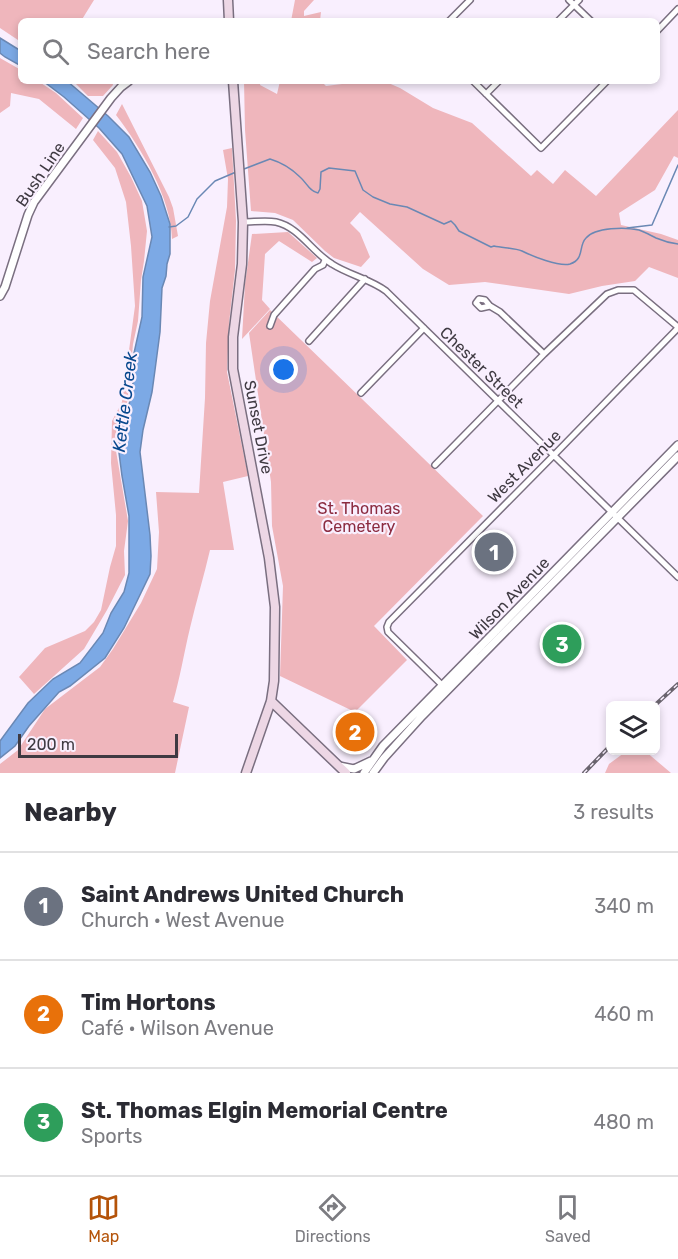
<!DOCTYPE html>
<meta charset="utf-8">
<style>
body{margin:0;font-family:Rubik,sans-serif;background:#f2f2f3;color:#2b2b33}
.controls{position:absolute;right:18px;bottom:18px;display:grid;overflow:hidden;border-radius:9px;box-shadow:0 3px 9px #0003}
.controls button{width:54px;height:54px;display:grid;place-items:center;padding:0;border:0;border-bottom:2px solid #e1e1e2;background:#fff;color:#2b2b33;font:30px sans-serif}
.scale{position:absolute;left:18px;bottom:15px;width:160px;box-sizing:border-box;padding-left:6px;border:3px solid #3f3a42;border-top:0;font-size:16px;line-height:21px;white-space:nowrap;color:#3f3a42;-webkit-text-stroke:4px #f9effe;paint-order:stroke}
.you{position:absolute;left:284px;top:370px;width:21px;height:21px;margin:-15px;border:4px solid #fff;border-radius:50%;background:#1a73e8;box-shadow:0 0 0 9px #1a73e833}
.badge{display:grid;place-items:center;width:39px;height:39px;border-radius:50%;background:#b45309;color:#fff;font-size:20px;font-weight:700}
.pin{position:absolute;translate:-50% -50%;border:3px solid #fff;box-shadow:0 2px 6px #0006}
.list{margin:0;padding:0;list-style:none}
h2{display:flex;justify-content:space-between;align-items:center;height:78px;margin:0;padding:0 24px;font-size:26px}
h2 small{font-size:20px;font-weight:400;color:#7c7c81}
.list li{display:grid;grid-template-columns:39px 1fr auto;gap:18px;align-items:center;box-sizing:border-box;height:108px;padding:0 24px;border-top:2px solid #e1e1e2}
.list b{display:block;font-size:22px;white-space:nowrap}
.list p{margin:0;font-size:20px;white-space:nowrap;color:#7c7c81}
.list em{font-size:20px;font-style:normal;color:#7c7c81}
.icon{flex:none;width:33px;height:33px;fill:none;stroke:currentColor;stroke-width:2;stroke-linecap:round;stroke-linejoin:round}
.map{position:relative;flex:none;width:678px;height:773px;overflow:hidden}
.search{position:absolute;background:#fff;box-shadow:0 3px 9px #0003;left:18px;right:18px;top:18px;height:66px;display:flex;align-items:center;gap:15px;box-sizing:border-box;padding:0 21px;border-radius:9px;color:#7c7c81;font-size:22px}
.sheet{height:402px;background:#fff}
nav{display:flex;justify-content:space-around;align-items:center;box-sizing:border-box;height:84px;border-top:2px solid #e1e1e2;background:#fff;font-size:16px;color:#7c7c81}
nav a{display:grid;justify-items:center;gap:3px}
nav .on{color:#b45309}
.map>svg:first-child{display:block}
.green{fill:#efb6bc}
.water{fill:#7ca9e5;stroke:#6a88b4;stroke-width:1.5}
.lines{fill:none;stroke-linecap:round;stroke-linejoin:round}
.stream{stroke:#6a88b4;stroke-width:1.5}
.minor-casing{stroke:#7a6f80;stroke-width:8}
.tertiary-casing{stroke:#7a6f80;stroke-width:10}
.secondary-casing{stroke:#7a6f80;stroke-width:11}
.minor{stroke:#fff;stroke-width:5}
.tertiary{stroke:#fff;stroke-width:7}
.secondary{stroke:#edd7e5;stroke-width:8}
.rail-casing{stroke:#6a646e;stroke-width:4}
.rail{stroke:#f9effe;stroke-width:1.5;stroke-dasharray:4.5;stroke-linecap:butt}
.labels{text-anchor:middle;stroke-width:4.5;stroke-linejoin:round;paint-order:stroke}
.street-label{font-size:16px;fill:#3f3a42;stroke:#f9effe}
.park-label{font-size:16px;fill:#8b2b40;stroke:#f9effe}
.water-label{font-size:18px;font-style:italic;fill:#08488e;stroke:#f9effe}
</style>
<div class="map">
<svg width="678" height="773" viewBox="0 0 678 773">
<rect width="100%" height="100%" fill="#f9effe"/>
<!-- green -->
<path class="green" d="M0 0H94L81 21H21V42L0 28Z
M295 0H314L304 11V16L321 12 320 21H291Z
M0 58 21 70V81H38L56 93 83 118 76 129 39 99 11 93 10 106 0 113Z
M73 81H112L113 85 103 96H88Z
M244 81H261L260 85 277 94 280 81H321L326 86 366 81 386 82 400 88 433 108 472 123 531 176 537 170 553 184 565 170 596 196 678 110V158L674 156 655 190 619 213 621 225 661 234 678 240V278L649 267 635 281 602 286 569 294 485 282 449 285 423 269 360 212 350 223 360 233 370 257 361 267 334 258 325 251 293 220 275 213 251 211 245 130Z
M122 104 169 197 173 208 178 236 172 239C171 197 141 148 116 115Z
M98 131 117 152 131 177 142 201 147 231 144 261 141 280 138 321 133 344 128 399 115 445 128 521 124 551 125 575 107 610 84 649 34 694 19 677 45 648 85 631 94 622 101 610 110 567 116 546V515L111 463 112 421 122 402 135 306 131 246 126 202 115 168 93 140Z
M232 148 236 221 235 270 229 323 227 372 248 476 223 482 234 550H210C204 576 196 602 190 628 184 653 180 678 173 702L189 707 175 773H0V764L18 750 45 709 100 667 113 649 141 603 157 569 159 532 156 492 199 493 205 398 206 343 210 301 227 207 228 179 223 150Z
M288 232 317 258 312 262 279 241 265 254 262 300 270 309 242 339 245 284 252 234Z
M270 310 483 516 374 626 407 660 355 712 280 676 283 586 272 526 271 482 249 333Z
M628 750 645 751 671 773H605L609 764Z"/>
<!-- water -->
<path class="water" d="M0 38 21 51V66L5 57 0 53Z
M43 81H67L108 116 129 137 150 172 161 196 170 224V254L167 264 166 276 162 288 160 332 155 370 152 392 143 430 140 452 150 535 151 556 150 574 124 628 105 658 70 686 59 692 29 726 15 746 0 758V741L28 703 53 679 80 663 103 633 111 613 124 592 129 573V516L122 476 118 445 120 433 128 411 133 383 134 353 142 317 143 277 152 237 147 206 122 154 99 128 64 97Z"/>
<g class="lines">
<!-- stream -->
<path class="stream" d="M244 169 270 159C280 162 292 169 300 177 307 183 309 191 318 193L320 189 321 172 329 168 355 171 363 190 373 197 390 204 407 207 444 224 451 221 455 225 459 231 491 247 494 246C503 248 514 248 522 251 532 256 559 267 570 264 585 259 578 246 586 238 595 227 626 227 639 230 645 232 650 235 656 238 663 241 670 243 678 244
M169 227 176 226 188 217 197 199 215 181 236 172
M627 228 652 225 678 165"/>
<defs>
<path id="minor" d="M569 0 591 21
M449 21 470 0
M558 21 579 0
M657 31 678 9
M473 81 541 148 607 81
M486 94 499 81
M243 222C254 222 266 220 276 222 299 227 312 252 332 264 349 275 370 279 386 291L678 577
M490 306 481 308 476 303 479 299 485 300 490 306 500 312 544 354
M270 326 274 315 315 269 323 265 325 260
M309 341 365 279
M361 393 424 328
M435 465 544 354 607 294 618 290H634L678 327
M444 687 388 632 387 627 389 622 557 452 678 328"/>
<path id="tertiary" d="M0 296 5 287 28 215 34 202 111 98 121 87 129 81
M339 766 354 769 371 761
M364 773 383 746 678 445
M373 773 384 758 422 716 678 456"/>
<path id="secondary" d="M228 0 229 21
M233 81 243 222 242 264 233 337V369L269 558 275 607 274 681 271 701 246 773
M271 701 346 773"/>
</defs>
<!-- minor casing -->
<use href="#minor" class="minor-casing"/>
<!-- tertiary casing -->
<use href="#tertiary" class="tertiary-casing"/>
<!-- secondary casing -->
<use href="#secondary" class="secondary-casing"/>
<!-- minor -->
<use href="#minor" class="minor"/>
<!-- tertiary -->
<use href="#tertiary" class="tertiary"/>
<!-- secondary -->
<use href="#secondary" class="secondary"/>
<defs>
<path id="rail" d="M654 706 678 684
M584 773 610 746"/>
</defs>
<!-- rail casing -->
<use href="#rail" class="rail-casing"/>
<!-- rail -->
<use href="#rail" class="rail"/>
</g>
<g class="labels">
<!-- street labels -->
<g class="street-label">
<text transform="translate(40 174) rotate(-56)" y="6">Bush Line</text>
<text transform="translate(482 367) rotate(44)" y="6">Chester Street</text>
<text transform="translate(259 427) rotate(79)" y="6">Sunset Drive</text>
<text transform="translate(524 466) rotate(-45)" y="6">West Avenue</text>
<text transform="translate(509 598) rotate(-46)" y="6">Wilson Avenue</text>
</g>
<!-- park labels -->
<g class="park-label">
<text x="359" y="514">St. Thomas<tspan x="359" dy="18">Cemetery</tspan></text>
</g>
<!-- water labels -->
<g class="water-label">
<text transform="translate(125 402) rotate(-83)" y="6">Kettle Creek</text>
</g>
</g>
</svg>
<div class="controls">
<button><svg class="icon" aria-label="layers" viewBox="0 0 24 24"><path d="M12 4l9 5-9 5-9-5zM3 14l9 5 9-5"/></svg></button>
</div>
<div class="scale">200 m</div>
<div class="you"></div>
<div class="pin badge" style="left:494px;top:552px;background:#6b7280">1</div>
<div class="pin badge" style="left:355px;top:732px;background:#e8710a">2</div>
<div class="pin badge" style="left:562px;top:644px;background:#2e9e5b">3</div>
<div class="search"><svg class="icon" aria-label="search" viewBox="0 0 24 24"><circle cx="10" cy="10" r="6"/><path d="M15 15l6 6"/></svg>Search here</div>
</div>
<section class="sheet">
<h2>Nearby<small>3 results</small></h2>
<ul class="list">
<li><span class="badge" style="background:#6b7280">1</span><div><b>Saint Andrews United Church</b><p>Church · West Avenue</p></div><em>340 m</em></li>
<li><span class="badge" style="background:#e8710a">2</span><div><b>Tim Hortons</b><p>Café · Wilson Avenue</p></div><em>460 m</em></li>
<li><span class="badge" style="background:#2e9e5b">3</span><div><b>St. Thomas Elgin Memorial Centre</b><p>Sports</p></div><em>480 m</em></li>
</ul>
</section>
<nav>
<a class="on"><svg class="icon" aria-label="map" viewBox="0 0 24 24"><path d="M3 6l6-2 6 2 6-2v14l-6 2-6-2-6 2zM9 4v14M15 6v14"/></svg>Map</a>
<a><svg class="icon" aria-label="directions" viewBox="0 0 24 24"><path d="M12 3l9 9-9 9-9-9zM9 14v-3h6M13 9l2 2-2 2"/></svg>Directions</a>
<a><svg class="icon" aria-label="saved" viewBox="0 0 24 24"><path d="M7 4h10v16l-5-4-5 4z"/></svg>Saved</a>
</nav>
